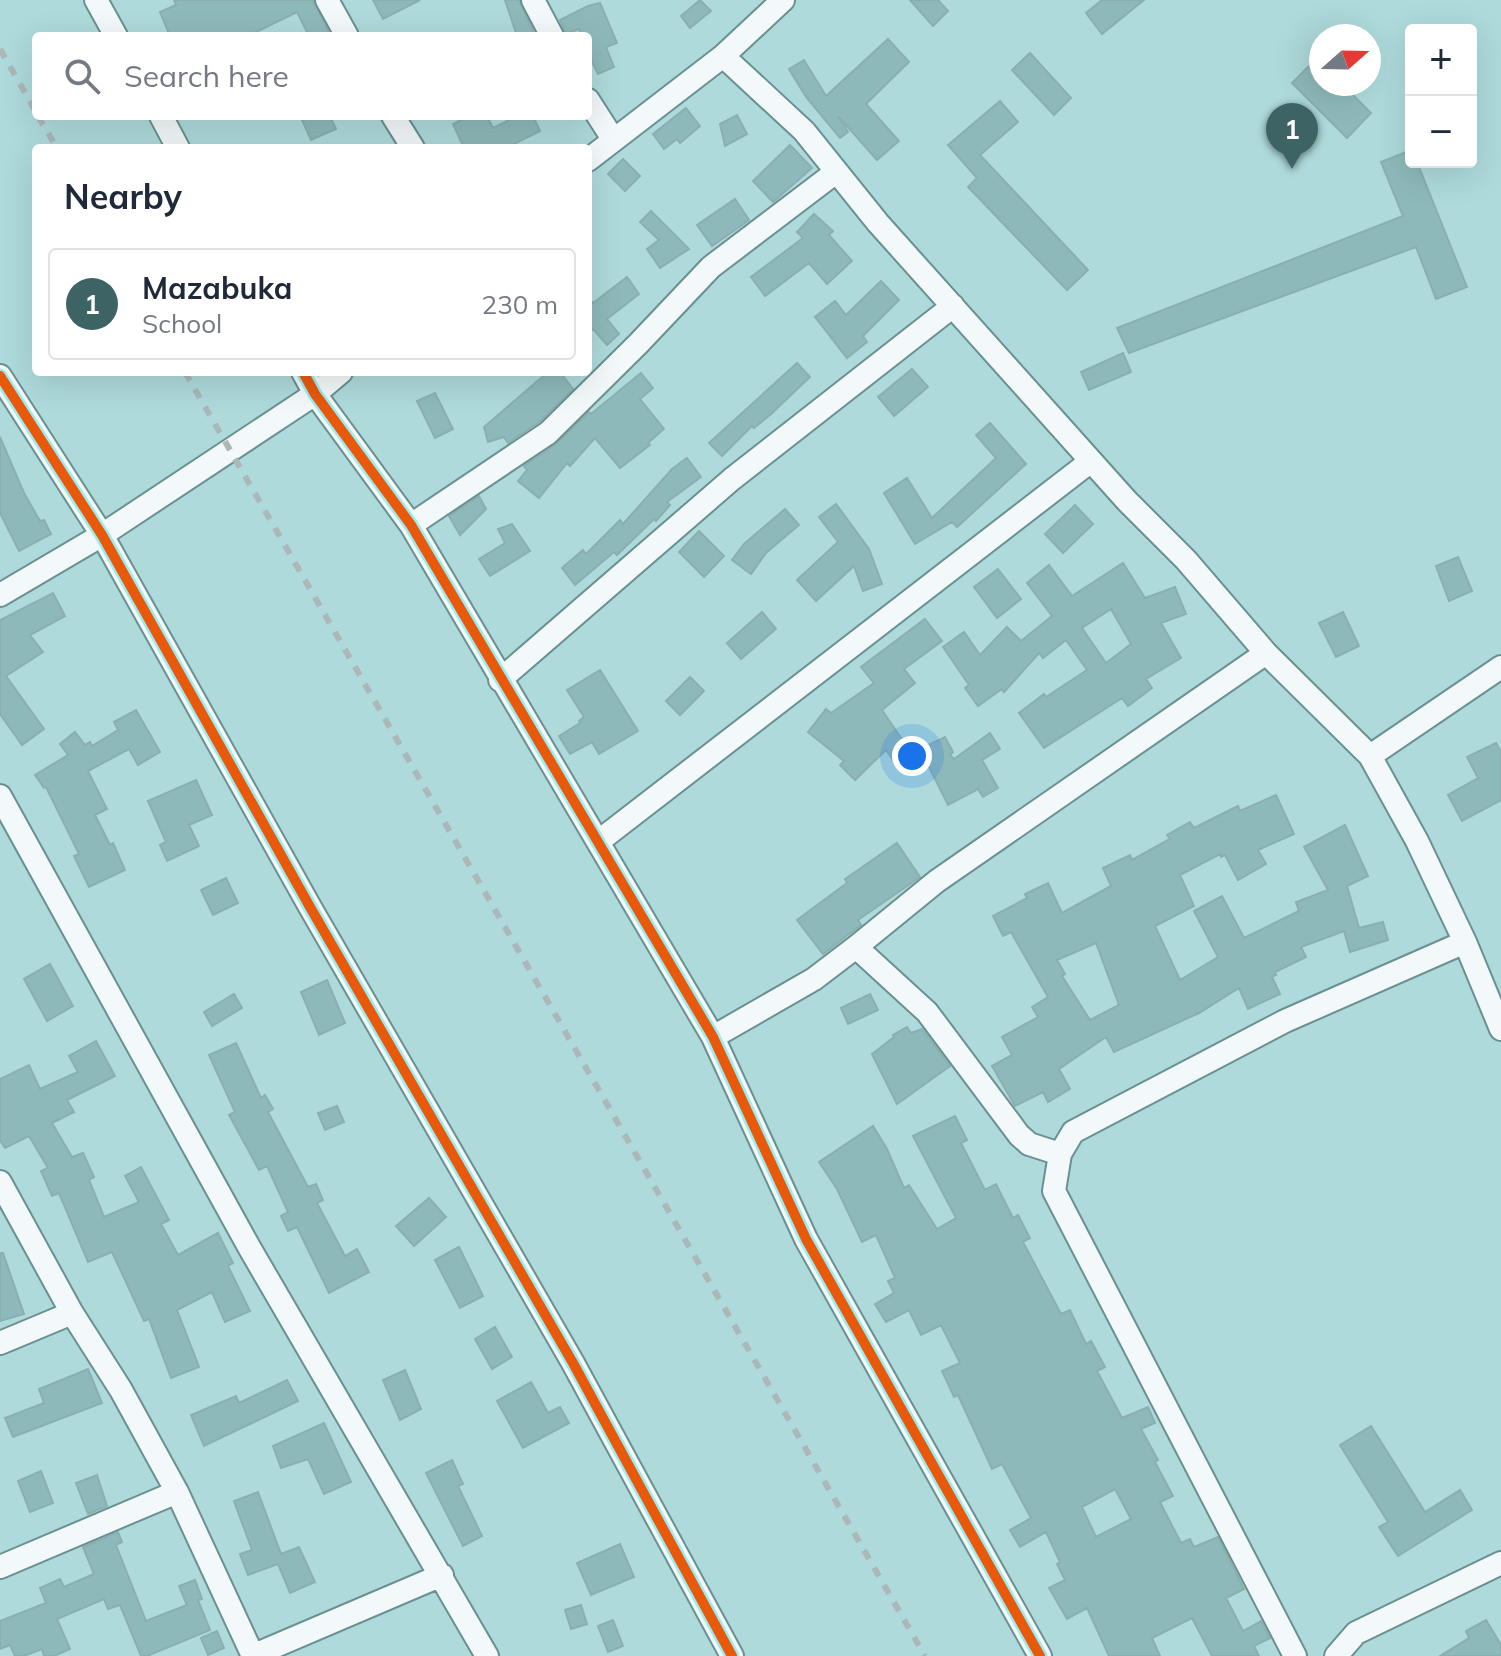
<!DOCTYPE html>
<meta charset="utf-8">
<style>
body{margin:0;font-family:Mulish,sans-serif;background:#f2f2f3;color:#1f2937}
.controls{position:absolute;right:24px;top:24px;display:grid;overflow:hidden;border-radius:8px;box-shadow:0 8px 32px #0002}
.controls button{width:72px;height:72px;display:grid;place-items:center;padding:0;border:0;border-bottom:2px solid #e0e1e3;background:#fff;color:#1f2937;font:40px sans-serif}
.compass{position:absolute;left:1309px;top:24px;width:72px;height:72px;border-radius:50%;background:#fff;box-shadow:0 8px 32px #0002;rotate:70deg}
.you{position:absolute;left:912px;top:756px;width:28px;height:28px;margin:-20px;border:6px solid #fff;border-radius:50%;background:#1a73e8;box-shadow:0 0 0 12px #1a73e833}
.badge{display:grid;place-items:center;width:52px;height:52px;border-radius:50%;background:#3d6364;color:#fff;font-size:26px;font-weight:700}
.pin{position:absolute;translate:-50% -66px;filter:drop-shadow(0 2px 4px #0008)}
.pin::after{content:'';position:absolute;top:42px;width:28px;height:24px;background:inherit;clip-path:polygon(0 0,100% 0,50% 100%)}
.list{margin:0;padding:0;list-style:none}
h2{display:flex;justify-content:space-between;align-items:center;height:104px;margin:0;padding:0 32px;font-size:34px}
h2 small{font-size:26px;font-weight:400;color:#747a83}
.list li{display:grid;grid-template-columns:52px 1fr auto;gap:24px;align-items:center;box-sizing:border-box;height:112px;margin:0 16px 16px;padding:0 16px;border:2px solid #e0e1e3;border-radius:8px}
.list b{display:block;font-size:30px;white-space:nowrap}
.list p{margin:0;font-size:26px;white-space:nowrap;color:#747a83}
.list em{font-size:26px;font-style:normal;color:#747a83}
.icon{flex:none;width:44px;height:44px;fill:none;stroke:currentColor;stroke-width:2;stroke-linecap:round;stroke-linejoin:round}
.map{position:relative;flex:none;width:1501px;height:1656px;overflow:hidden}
.search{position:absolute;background:#fff;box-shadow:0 8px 32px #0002;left:32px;top:32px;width:560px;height:88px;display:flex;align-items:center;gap:20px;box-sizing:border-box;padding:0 28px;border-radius:8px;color:#747a83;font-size:30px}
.panel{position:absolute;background:#fff;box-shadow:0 8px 32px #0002;left:32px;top:144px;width:560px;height:232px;border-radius:8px}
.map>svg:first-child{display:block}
.building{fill:#8eb9ba;stroke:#8bafb0;stroke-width:2;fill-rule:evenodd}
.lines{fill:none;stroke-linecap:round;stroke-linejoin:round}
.minor-casing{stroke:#6a9091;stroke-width:26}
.minor{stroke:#f3f9fa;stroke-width:22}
.rail{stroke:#abb7b8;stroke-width:6;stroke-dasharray:10 10;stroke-linecap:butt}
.cycleway-casing{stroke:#9aecef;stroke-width:15}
.cycleway{stroke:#e8590c;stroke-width:10}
</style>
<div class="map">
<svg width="1501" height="1656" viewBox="0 0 1501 1656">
<rect width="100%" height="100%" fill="#aedadb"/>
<!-- building -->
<path class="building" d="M174 0H313L331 36H309L297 12 248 36H170L160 12 176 5Z
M373 0H420L383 19Z
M505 0H519L535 34 517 36Z
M700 0 711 11 690 28 681 16Z
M910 0H938L948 11 933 26Z
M1102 0H1144L1102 34 1086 13Z
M600 3 617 43 606 47 614 67 598 74 588 54V36H582L579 29 566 34 560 20 588 6Z
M888 39 909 62 866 104 899 141 877 160 838 116 848 132 840 138 806 97 789 69 804 60 826 96Z
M1030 53 1071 98 1054 115 1012 70Z
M1321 54V84H1342L1371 113 1347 138 1292 83Z
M1000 101 1018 122 980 155 1088 270 1067 290 968 187 977 178 948 145Z
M686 108 700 126 680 143 677 139 664 149 653 134Z
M737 115 747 134 725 146 720 124Z
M311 116H330L336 129 311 140 302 120Z
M469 116H487L493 128 517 116H533L540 131 506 148H464L453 124Z
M790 145 812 168 773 202 753 181Z
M1411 150V162H1417L1467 287 1436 299 1416 247 1129 353 1117 328 1403 216 1381 162Z
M623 159 640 176 625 191 608 174Z
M735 199 749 220 712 246 697 225Z
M651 211 689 249 660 268 647 249 659 240 640 222Z
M814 214 833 231 829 235 852 261 827 284 809 263 765 296 751 277 803 238 797 232Z
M627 277 639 294 607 319 619 334 607 345 593 329 588 333V297L593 303Z
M881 281 899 300 863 336 867 342 847 358 815 317 835 301 846 315Z
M1123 353 1131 372 1089 390 1081 372Z
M797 363 810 377 770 415 754 428 752 426 722 456 709 443Z
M912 369 928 387 894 416 878 397Z
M548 372H560L573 389 539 422 508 443 504 437 488 442 484 427Z
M641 373 653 388 640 399 664 429 648 443 650 445 620 468 595 438 570 466 567 463 539 498 518 481 527 470 524 466 556 444 589 412 591 414Z
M435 393 453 429 435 438 417 401Z
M990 423 1026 464 957 527 952 522 915 544 884 493 907 478 932 518 996 458 976 435Z
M0 437 24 493 40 521 44 520 51 534 19 551 0 513Z
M687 458 701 477 667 502 670 505 656 521 654 519 617 555 614 552 575 585 562 568 583 550 586 554 620 520 623 524 672 469Z
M479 496 486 509 460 535 449 516Z
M836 504 869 549 882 584 863 591 854 566 816 601 797 580 838 542 819 517Z
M1075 505 1093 524 1063 553 1045 534Z
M785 509 799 525 766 553 751 574 732 560 744 544Z
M512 524 530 551 490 576 479 559 505 543 498 529Z
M699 531 724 556 704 577 679 552Z
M1458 557 1472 591 1449 601 1436 566Z
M1123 563 1145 598 1175 587 1186 614 1161 623 1181 658 1146 679 1152 688 1128 706 1122 698 1044 748 1019 713 1044 694 1046 697 1087 670 1066 640 1043 658 1039 653 1004 692 1002 689 978 706 965 688 969 685 943 647 964 632 980 655 1007 627 1021 641 1052 616 1027 583 1049 565 1072 596ZM1111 609 1131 644 1106 663 1082 628Z
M998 569 1021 599 997 618 974 587Z
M53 593 65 616 30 635 43 652 6 676 44 729 22 745 0 714V620Z
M762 612 776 629 741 659 727 643Z
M1343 612 1359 646 1336 657 1319 623Z
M925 619 942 641 904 669 915 683 882 710 912 754 899 769 886 750 855 780 840 765 844 761 808 732 826 709 831 713 874 683 861 667Z
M600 670 638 731 599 754 592 742 570 754 559 736 580 723 579 721 584 717 567 690Z
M690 677 704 691 680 715 666 701Z
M136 710 160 752 138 765 129 749 88 771 107 809 95 815 110 845 113 843 125 870 89 887 74 856 79 854 46 787 44 788 35 775 68 755 60 744 75 732 85 745 90 742 92 746 118 730 114 722Z
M990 733 1000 749 982 760 998 788 983 797 978 789 948 805 920 749 945 737 953 752 950 755 954 759Z
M1496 743 1501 752V800L1462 821 1448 795 1478 778 1467 757Z
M196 780 212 815 189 825 199 846 167 861 160 845 166 842 148 801Z
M1276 795 1294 834 1258 850 1266 864 1238 880 1225 855 1221 857 1220 854 1180 875 1194 906 1155 926 1180 980 1218 957 1194 911 1222 896 1244 938 1299 911 1296 902 1328 890 1304 847 1345 825 1368 876 1347 886 1359 928 1383 922 1388 940 1350 952 1344 931 1301 947 1306 957 1275 972 1276 975 1272 977 1280 994 1248 1009 1239 988 1199 1013 1114 1052 1106 1037 1059 1069 1070 1089 1048 1102 1043 1092 1015 1106 992 1066 1012 1055 1002 1037 1038 1017 1032 1007 1048 997 1011 932 1003 936 993 916 1027 898 1025 894 1048 883 1062 913 1111 886 1103 868 1130 855 1132 860 1170 839 1167 835 1190 822 1194 828 1238 806 1240 811ZM1096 943 1119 1005 1090 1020 1062 976 1065 974 1057 960Z
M897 843 920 877 858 920 861 925 823 954 797 920 847 883 845 879Z
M226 878 238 903 213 915 201 890Z
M50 964 73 1006 47 1021 24 979Z
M327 980 345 1023 319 1035 301 992Z
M234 994 242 1008 212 1026 204 1012Z
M870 994 878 1010 848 1024 841 1008Z
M907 1027 911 1033 922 1029 950 1066 897 1104 872 1054 894 1037 893 1035Z
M96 1041 115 1076 67 1100 74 1112 52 1123 72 1157 83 1153 94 1177 89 1180 104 1217 139 1202 125 1176 141 1167 169 1220 161 1224 178 1255 218 1233 233 1263 228 1266 250 1311 225 1322 212 1292 177 1310 199 1367 171 1378 149 1319 144 1321 112 1252 88 1262 59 1193 52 1196 41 1171 48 1168 29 1136 5 1148 0 1140V1079L29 1065 40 1089 78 1072 69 1056Z
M236 1043 261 1098 265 1095 273 1109 268 1112 308 1187 316 1184 323 1200 317 1203 345 1256 357 1249 369 1272 329 1293 297 1227 288 1231 281 1216 288 1212 267 1166 259 1170 229 1115 235 1112 209 1055Z
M337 1106 344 1122 325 1130 318 1113Z
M955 1116 967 1140 961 1143 985 1190 996 1184 1013 1218 1018 1215 1030 1238 1023 1242 1061 1314 1070 1310 1086 1344 1091 1341 1105 1367 1097 1371 1122 1418 1148 1407 1155 1423 1141 1429 1158 1460 1155 1462 1173 1496 1160 1502 1181 1543 1190 1539 1194 1547 1218 1537 1244 1589 1226 1598 1243 1631 1261 1621 1270 1638 1254 1646 1259 1656H1212L1192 1618 1152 1638 1160 1656H1109L1087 1608 1067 1619 1049 1588 1065 1580 1057 1564 1060 1562 1046 1532 1020 1547 1010 1530 1031 1518 1002 1464 992 1469 958 1395 954 1397 942 1371 960 1363 941 1325 921 1335 909 1310 886 1322 875 1304 894 1293 888 1281 895 1278 876 1235 862 1242 837 1189 819 1162 873 1126 887 1149 904 1188 909 1185 937 1229 956 1218 913 1136ZM1115 1489 1131 1519 1096 1537 1082 1507Z
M429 1198 446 1217 414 1246 396 1226Z
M459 1247 483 1296 460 1308 435 1260Z
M0 1253H3L24 1314 0 1321Z
M495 1327 512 1357 492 1369 475 1339Z
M88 1369 102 1403 13 1437 5 1418 44 1403 39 1389Z
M405 1370 421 1409 400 1420 383 1380Z
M287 1380 298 1401 204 1446 191 1415 236 1396 239 1403Z
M531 1382 548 1413 560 1407 569 1423 523 1448 497 1401Z
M324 1423 351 1482 324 1494 308 1459 281 1468 273 1446Z
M1371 1426 1425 1512 1460 1490 1472 1510 1398 1556 1379 1527 1388 1522 1340 1445Z
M452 1460 463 1484 458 1486 482 1536 463 1546 426 1473Z
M41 1471 53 1503 30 1512 18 1481Z
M97 1475 107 1506 88 1514 76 1483Z
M258 1492 281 1554 299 1547 315 1582 290 1593 278 1564 248 1575 240 1554 252 1550 234 1501Z
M118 1532 122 1542 116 1545 146 1621 187 1605 179 1586 195 1580 202 1599 198 1600 210 1630 147 1656H141L120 1605 108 1609 104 1599 57 1619 70 1649 54 1656H44L42 1649 24 1656H15L10 1645 0 1649V1621L46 1603 40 1588 60 1579 64 1587 94 1574 83 1547Z
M620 1544 634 1577 591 1595 577 1563Z
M581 1605 587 1624 571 1629 565 1610Z
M613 1620 623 1646 608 1652 598 1626Z
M1486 1620 1501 1645V1656H1440L1469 1638 1466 1631Z
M217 1631 224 1648 208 1655 201 1638Z"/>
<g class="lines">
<defs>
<path id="minor" d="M96 0 116 36
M327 0 347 36
M533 0 552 36
M723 56 804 131 878 223 1127 501 1186 560 1266 653 1370 756 1417 841 1465 942 1501 1029
M588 100 613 139
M161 116 178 148
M393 116 413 148
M588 160 723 56 783 0
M303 372 315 394 411 525 713 1037 806 1239 1040 1656
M0 376 102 535 310 907 573 1363 732 1656
M411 525 548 433 638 344 711 267 836 172
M0 595 102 535 315 394 341 372
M500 680 732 479 953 306
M1370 756 1501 667
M0 796 249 1247 487 1656
M599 841 1091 461
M856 947 937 881 1266 653
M713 1037 814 979 856 947 927 1012 1019 1135 1029 1144 1060 1154
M0 1182 72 1313 121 1390 177 1492 253 1656
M0 1343 72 1313
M0 1567 177 1492
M252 1656 442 1575
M1295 1656 1054 1191 1060 1154 1073 1132 1285 1021 1465 942
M1336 1656 1356 1633 1501 1563"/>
</defs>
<!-- minor casing -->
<use href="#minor" class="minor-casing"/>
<!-- minor -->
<use href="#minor" class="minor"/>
<!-- rail -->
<path class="rail" d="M0 49 36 112
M38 116 57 148
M185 372 925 1656"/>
<defs>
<path id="cycleway" d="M303 372 315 394 411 525 713 1037 806 1239 1040 1656
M0 376 102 535 310 907 573 1363 732 1656"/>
</defs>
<!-- cycleway casing -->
<use href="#cycleway" class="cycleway-casing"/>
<!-- cycleway -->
<use href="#cycleway" class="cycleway"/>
</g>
</svg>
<div class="controls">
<button>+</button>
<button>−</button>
</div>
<svg class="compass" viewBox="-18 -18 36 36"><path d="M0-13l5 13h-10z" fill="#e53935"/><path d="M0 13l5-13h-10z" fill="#747a83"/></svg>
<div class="you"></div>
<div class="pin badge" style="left:1292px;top:169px">1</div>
<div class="search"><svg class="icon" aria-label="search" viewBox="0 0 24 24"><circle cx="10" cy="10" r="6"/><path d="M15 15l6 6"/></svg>Search here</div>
<section class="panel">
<h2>Nearby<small></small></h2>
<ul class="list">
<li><span class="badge">1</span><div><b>Mazabuka</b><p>School</p></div><em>230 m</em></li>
</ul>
</section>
</div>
